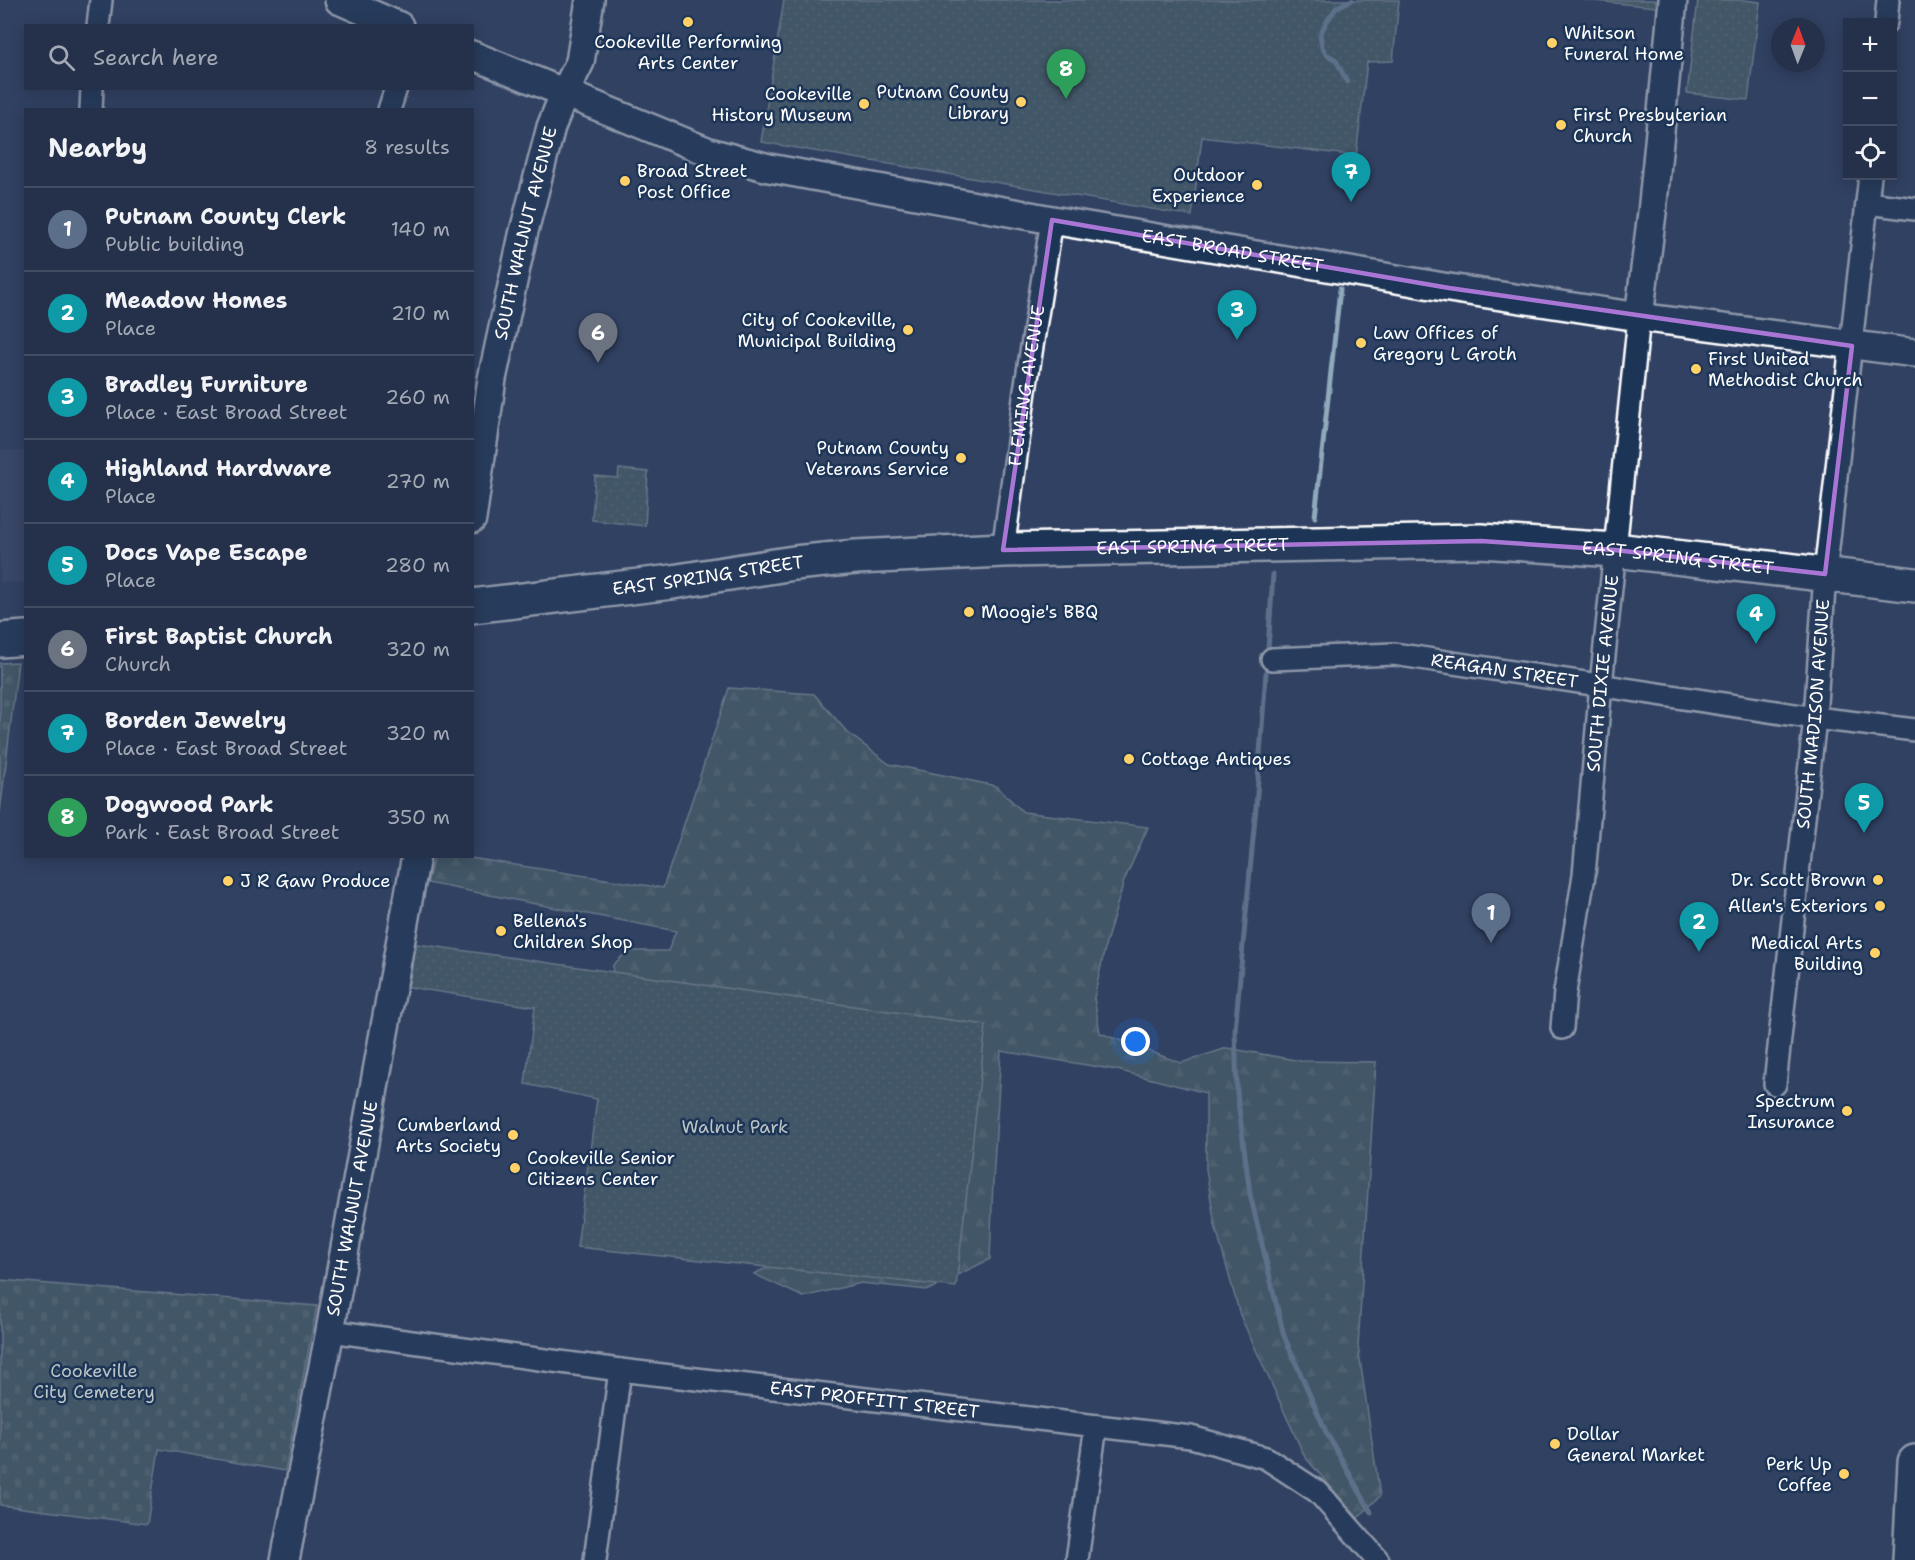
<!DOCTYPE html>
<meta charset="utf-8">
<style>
body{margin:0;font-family:"Shantell Sans",sans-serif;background:#2d3951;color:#f1f3f6}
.controls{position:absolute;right:18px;top:18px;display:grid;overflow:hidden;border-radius:0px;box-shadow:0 3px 15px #0003}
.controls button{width:54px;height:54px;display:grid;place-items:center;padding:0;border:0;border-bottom:2px solid #424c62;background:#25314a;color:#f1f3f6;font:30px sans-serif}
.compass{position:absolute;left:1771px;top:18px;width:54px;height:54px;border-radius:50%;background:#25314a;box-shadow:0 3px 15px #0003;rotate:1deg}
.you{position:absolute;left:1136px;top:1042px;width:21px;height:21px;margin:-15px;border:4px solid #fff;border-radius:50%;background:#1a73e8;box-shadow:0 0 0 9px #1a73e833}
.badge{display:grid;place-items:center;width:39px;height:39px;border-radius:50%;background:#d6ab8b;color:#fff;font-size:20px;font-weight:700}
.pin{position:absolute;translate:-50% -50px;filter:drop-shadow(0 2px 3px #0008)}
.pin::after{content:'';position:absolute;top:32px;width:21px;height:18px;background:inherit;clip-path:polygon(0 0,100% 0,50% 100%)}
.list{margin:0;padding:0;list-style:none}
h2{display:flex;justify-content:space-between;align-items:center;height:78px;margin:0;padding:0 24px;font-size:26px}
h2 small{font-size:20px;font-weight:400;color:#a3a9b5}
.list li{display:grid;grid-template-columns:39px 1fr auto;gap:18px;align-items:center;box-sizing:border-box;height:84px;padding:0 24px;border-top:2px solid #424c62}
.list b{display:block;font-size:22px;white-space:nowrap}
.list p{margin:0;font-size:20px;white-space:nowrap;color:#a3a9b5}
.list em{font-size:20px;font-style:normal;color:#a3a9b5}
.icon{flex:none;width:33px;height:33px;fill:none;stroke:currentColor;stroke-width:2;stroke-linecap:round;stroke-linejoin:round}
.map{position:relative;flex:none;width:1915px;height:1560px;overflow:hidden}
.search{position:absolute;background:#25314a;box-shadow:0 3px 15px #0003;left:24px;top:24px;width:450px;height:66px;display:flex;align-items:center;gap:15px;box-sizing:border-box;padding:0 21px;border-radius:0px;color:#a3a9b5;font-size:22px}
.panel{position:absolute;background:#25314a;box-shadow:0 3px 15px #0003;left:24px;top:108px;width:450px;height:750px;border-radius:0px}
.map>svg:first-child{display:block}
.built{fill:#434e6e}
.forest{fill:url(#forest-firs);stroke:#aab7b6;stroke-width:1.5}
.cemetery{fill:url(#cemetery-stones);stroke:#aab7b6;stroke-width:1.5}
.park{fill:url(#park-dots);stroke:#aab7b6;stroke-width:1.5}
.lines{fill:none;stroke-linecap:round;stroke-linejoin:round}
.stream{stroke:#90a9bb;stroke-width:5}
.minor-casing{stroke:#fff;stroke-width:26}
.tertiary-casing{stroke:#fff;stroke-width:32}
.primary-casing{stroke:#fff;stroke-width:38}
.minor{stroke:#1d3557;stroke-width:21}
.tertiary{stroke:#1d3557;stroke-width:27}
.primary{stroke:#1d3557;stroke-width:33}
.marked{fill:none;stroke:#a976d5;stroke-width:4.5;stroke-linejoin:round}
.poi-dot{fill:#ffd166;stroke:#1d3557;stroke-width:2}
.labels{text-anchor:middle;stroke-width:5;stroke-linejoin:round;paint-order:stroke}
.poi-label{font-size:18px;fill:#fff;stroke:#1d3557;text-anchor:start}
.street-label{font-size:18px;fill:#fff;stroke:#1d3557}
.park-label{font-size:18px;fill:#bbc5c4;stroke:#1d3557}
</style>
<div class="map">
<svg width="1915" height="1560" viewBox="0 0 1915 1560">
<defs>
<pattern id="forest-firs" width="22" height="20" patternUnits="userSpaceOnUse" patternTransform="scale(1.5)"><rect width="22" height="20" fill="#566f6c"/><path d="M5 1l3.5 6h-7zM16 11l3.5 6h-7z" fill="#6f8582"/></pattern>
<pattern id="cemetery-stones" width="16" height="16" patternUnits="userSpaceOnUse" patternTransform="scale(1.5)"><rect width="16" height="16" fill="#566f6c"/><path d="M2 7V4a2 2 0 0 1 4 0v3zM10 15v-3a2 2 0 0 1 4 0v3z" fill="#6f8582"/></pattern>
<pattern id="park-dots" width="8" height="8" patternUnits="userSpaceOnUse" patternTransform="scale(1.5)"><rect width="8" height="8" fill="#566f6c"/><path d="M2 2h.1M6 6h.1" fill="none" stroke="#6f8582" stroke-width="1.8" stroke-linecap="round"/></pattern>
</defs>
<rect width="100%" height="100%" fill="#314163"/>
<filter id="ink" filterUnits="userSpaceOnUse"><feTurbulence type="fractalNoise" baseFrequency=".0167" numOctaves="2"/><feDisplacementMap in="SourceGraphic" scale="12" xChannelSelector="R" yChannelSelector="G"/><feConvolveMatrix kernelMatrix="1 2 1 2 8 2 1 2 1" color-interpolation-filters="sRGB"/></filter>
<g filter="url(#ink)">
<!-- built -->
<path class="built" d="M0 450 25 451V583L0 582Z"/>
<!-- forest -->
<path class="forest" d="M729 688 814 694 848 733 889 764 996 786 1023 812 1148 827 1124 881 1106 943 1094 998 1100 1033 1181 1063 1227 1048 1301 1061 1376 1062 1358 1346 1380 1496 1358 1518 1305 1457 1240 1315 1215 1225 1206 1169V1093L1117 1070 1001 1051 993 1181 990 1259 928 1290 861 1283 803 1297 754 1274 791 1256 610 1001 613 965 628 951H668L676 931 427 883 434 857 457 856 663 888Z"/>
<!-- cemetery -->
<path class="cemetery" d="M18 662 0 813V663Z
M0 1280 317 1306 285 1471 159 1449 147 1524 0 1505Z"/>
<!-- park -->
<path class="park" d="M784 0H1399L1393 61 1367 62 1356 156 1202 137 1192 216 761 142Z
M1584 0H1656V7Z
M1698 0H1744L1760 2 1748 100 1687 93Z
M619 469 648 472 645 526 592 520 595 476 618 478Z
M417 944 986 1025 956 1287 577 1247 597 1099 525 1084 535 1007 408 987Z"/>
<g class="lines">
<!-- stream -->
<path class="stream" d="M1347 82 1336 60 1326 54 1322 47 1320 35 1327 21 1337 7 1352 0
M1315 517 1340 289
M1268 649 1273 574
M1266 673 1256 807 1235 1030 1237 1093 1250 1194 1284 1336 1326 1432 1371 1512"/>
<defs>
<g id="minor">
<path d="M1886 22 1888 0"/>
<path d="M98 26 101 0"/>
<path d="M91 110 92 88"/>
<path d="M389 110 396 88"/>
<path d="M1867 203 1915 209"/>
<path id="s1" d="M1003 550 1025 391 1052 220"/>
<path id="s2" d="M1272 659 1394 654 1815 718 1915 730"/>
<path id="s3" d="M1562 1028 1565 992 1584 875 1601 685 1639 317"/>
<path id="s4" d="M1775 1084 1815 718 1825 574 1870 176"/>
<path id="s5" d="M330 1331 620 1370 1191 1437 1266 1458 1318 1492 1378 1560"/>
<path d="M595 1560 620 1370"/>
<path d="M1077 1560 1096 1426"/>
</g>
<g id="tertiary">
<path d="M339 0 399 26"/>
<path id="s6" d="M472 55 709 152 769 168 1052 220 1449 288 1639 317 1915 353"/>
<path d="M1639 317 1652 213 1673 0"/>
<path id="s7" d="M472 519 492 379 523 235 551 127 565 92 580 62 590 0"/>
<path id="s8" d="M285 1560 330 1331 416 856"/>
</g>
<g id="primary">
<path id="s9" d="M472 606 672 582 794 563 856 557 1003 550 1481 541 1615 550 1915 585"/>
<path d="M0 640 26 638"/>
<path d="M1910 1560 1915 1462"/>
</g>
</defs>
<!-- minor casing -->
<use href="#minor" class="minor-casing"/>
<!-- tertiary casing -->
<use href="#tertiary" class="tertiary-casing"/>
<!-- primary casing -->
<use href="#primary" class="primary-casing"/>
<!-- minor -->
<use href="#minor" class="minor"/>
<!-- tertiary -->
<use href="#tertiary" class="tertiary"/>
<!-- primary -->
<use href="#primary" class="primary"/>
</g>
</g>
<!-- marked area -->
<path d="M0 0H1915V1560H0ZM1052 220 1449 288 1852 346 1825 574 1615 550 1481 541 1003 550Z" fill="#314163" fill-opacity=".55" fill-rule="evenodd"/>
<path class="marked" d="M1052 220 1449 288 1852 346 1825 574 1615 550 1481 541 1003 550Z"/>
<!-- markers -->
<g class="poi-dot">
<circle cx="688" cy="22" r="6"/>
<circle cx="1552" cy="43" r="6"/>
<circle cx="1021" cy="102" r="6"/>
<circle cx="864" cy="104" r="6"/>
<circle cx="1561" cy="125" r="6"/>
<circle cx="625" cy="181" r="6"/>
<circle cx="1257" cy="185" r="6"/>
<circle cx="908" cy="330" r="6"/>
<circle cx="1361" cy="343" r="6"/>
<circle cx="1696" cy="369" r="6"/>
<circle cx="961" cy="458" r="6"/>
<circle cx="969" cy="612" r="6"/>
<circle cx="1129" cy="759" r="6"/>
<circle cx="1878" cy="880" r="6"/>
<circle cx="228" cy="881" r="6"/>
<circle cx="1880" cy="906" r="6"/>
<circle cx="501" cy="931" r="6"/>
<circle cx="1875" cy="953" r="6"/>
<circle cx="1847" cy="1111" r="6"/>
<circle cx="513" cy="1135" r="6"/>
<circle cx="515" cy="1168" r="6"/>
<circle cx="1555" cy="1444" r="6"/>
<circle cx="1844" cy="1474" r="6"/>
</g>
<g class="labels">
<!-- poi labels -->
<g class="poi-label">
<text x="1564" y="39">Whitson<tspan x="1564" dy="21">Funeral Home</tspan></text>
<text x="688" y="48" text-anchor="middle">Cookeville Performing<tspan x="688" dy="21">Arts Center</tspan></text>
<text x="1009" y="98" text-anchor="end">Putnam County<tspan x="1009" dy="21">Library</tspan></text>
<text x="852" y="100" text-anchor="end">Cookeville<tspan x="852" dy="21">History Museum</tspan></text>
<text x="1573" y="121">First Presbyterian<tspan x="1573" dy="21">Church</tspan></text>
<text x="637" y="177">Broad Street<tspan x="637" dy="21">Post Office</tspan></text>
<text x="1245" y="181" text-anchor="end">Outdoor<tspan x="1245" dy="21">Experience</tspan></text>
<text x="896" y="326" text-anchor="end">City of Cookeville,<tspan x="896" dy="21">Municipal Building</tspan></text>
<text x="1373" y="339">Law Offices of<tspan x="1373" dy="21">Gregory L Groth</tspan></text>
<text x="1708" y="365">First United<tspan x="1708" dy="21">Methodist Church</tspan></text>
<text x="949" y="454" text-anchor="end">Putnam County<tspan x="949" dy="21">Veterans Service</tspan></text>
<text x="981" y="618">Moogie's BBQ</text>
<text x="1141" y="765">Cottage Antiques</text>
<text x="1866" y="886" text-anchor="end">Dr. Scott Brown</text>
<text x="240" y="887">J R Gaw Produce</text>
<text x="1868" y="912" text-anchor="end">Allen's Exteriors</text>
<text x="513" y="927">Bellena's<tspan x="513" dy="21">Children Shop</tspan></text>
<text x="1863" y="949" text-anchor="end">Medical Arts<tspan x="1863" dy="21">Building</tspan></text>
<text x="1835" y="1107" text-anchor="end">Spectrum<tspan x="1835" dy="21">Insurance</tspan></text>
<text x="501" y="1131" text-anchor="end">Cumberland<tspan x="501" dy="21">Arts Society</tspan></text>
<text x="527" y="1164">Cookeville Senior<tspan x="527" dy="21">Citizens Center</tspan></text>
<text x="1567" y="1440">Dollar<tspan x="1567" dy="21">General Market</tspan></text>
<text x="1832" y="1470" text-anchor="end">Perk Up<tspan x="1832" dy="21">Coffee</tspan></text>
</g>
<!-- street labels -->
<g class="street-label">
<text dy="6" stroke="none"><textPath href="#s7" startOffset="291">SOUTH WALNUT AVENUE</textPath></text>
<text dy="6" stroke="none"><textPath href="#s6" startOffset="789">EAST BROAD STREET</textPath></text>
<text dy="6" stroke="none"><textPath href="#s1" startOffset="166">FLEMING AVENUE</textPath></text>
<text dy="6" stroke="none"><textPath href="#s9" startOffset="724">EAST SPRING STREET</textPath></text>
<text dy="6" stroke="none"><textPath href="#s9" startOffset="1210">EAST SPRING STREET</textPath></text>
<text dy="6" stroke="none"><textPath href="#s9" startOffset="238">EAST SPRING STREET</textPath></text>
<text dy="6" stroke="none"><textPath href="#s2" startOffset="234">REAGAN STREET</textPath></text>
<text dy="6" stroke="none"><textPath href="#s3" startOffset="357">SOUTH DIXIE AVENUE</textPath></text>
<text dy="6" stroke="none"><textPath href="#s4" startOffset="372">SOUTH MADISON AVENUE</textPath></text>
<text dy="6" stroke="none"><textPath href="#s8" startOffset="358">SOUTH WALNUT AVENUE</textPath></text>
<text dy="6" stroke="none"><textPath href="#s5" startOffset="549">EAST PROFFITT STREET</textPath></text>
</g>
<!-- park labels -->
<g class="park-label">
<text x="735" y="1133">Walnut Park</text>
<text x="94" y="1377">Cookeville<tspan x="94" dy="21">City Cemetery</tspan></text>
</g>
</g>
</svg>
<div class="controls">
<button>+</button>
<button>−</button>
<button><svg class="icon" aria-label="locate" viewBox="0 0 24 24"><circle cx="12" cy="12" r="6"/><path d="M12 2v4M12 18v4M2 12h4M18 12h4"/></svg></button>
</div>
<svg class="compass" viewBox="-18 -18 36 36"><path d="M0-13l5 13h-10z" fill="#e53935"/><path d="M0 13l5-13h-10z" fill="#a3a9b5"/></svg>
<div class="you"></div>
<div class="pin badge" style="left:1491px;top:943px;background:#5c6f8a">1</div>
<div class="pin badge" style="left:1699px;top:952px;background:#0f9aa8">2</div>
<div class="pin badge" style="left:1237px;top:340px;background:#0f9aa8">3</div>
<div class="pin badge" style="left:1756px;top:644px;background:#0f9aa8">4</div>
<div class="pin badge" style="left:1864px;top:833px;background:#0f9aa8">5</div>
<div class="pin badge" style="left:598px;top:363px;background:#6b7280">6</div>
<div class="pin badge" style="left:1351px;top:202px;background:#0f9aa8">7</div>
<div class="pin badge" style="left:1066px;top:99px;background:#2e9e5b">8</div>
<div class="search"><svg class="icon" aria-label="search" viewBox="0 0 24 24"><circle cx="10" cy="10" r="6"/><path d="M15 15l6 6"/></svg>Search here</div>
<section class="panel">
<h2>Nearby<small>8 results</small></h2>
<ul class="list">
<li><span class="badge" style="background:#5c6f8a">1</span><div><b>Putnam County Clerk</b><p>Public building</p></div><em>140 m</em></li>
<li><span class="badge" style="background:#0f9aa8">2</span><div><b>Meadow Homes</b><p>Place</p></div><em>210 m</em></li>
<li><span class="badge" style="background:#0f9aa8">3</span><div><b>Bradley Furniture</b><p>Place · East Broad Street</p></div><em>260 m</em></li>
<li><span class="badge" style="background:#0f9aa8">4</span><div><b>Highland Hardware</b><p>Place</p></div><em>270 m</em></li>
<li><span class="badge" style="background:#0f9aa8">5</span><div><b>Docs Vape Escape</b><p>Place</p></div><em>280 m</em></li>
<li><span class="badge" style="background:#6b7280">6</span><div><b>First Baptist Church</b><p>Church</p></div><em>320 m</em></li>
<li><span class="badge" style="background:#0f9aa8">7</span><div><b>Borden Jewelry</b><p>Place · East Broad Street</p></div><em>320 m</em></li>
<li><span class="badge" style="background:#2e9e5b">8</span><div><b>Dogwood Park</b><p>Park · East Broad Street</p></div><em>350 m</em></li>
</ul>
</section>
</div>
